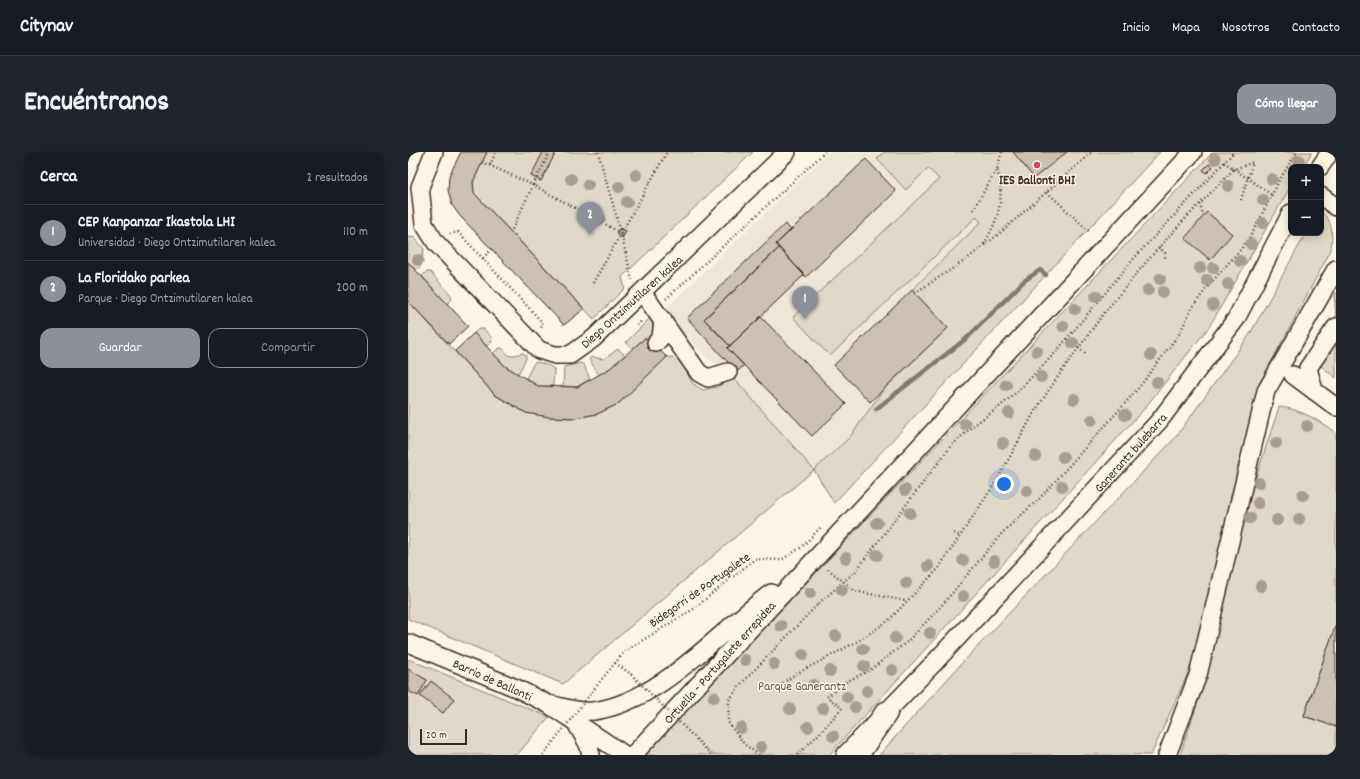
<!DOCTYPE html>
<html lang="es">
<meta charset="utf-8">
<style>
body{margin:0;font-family:Dekko,sans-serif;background:#20242c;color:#f1f3f6}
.controls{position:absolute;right:12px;top:12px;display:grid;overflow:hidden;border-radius:8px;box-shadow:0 2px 10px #0003}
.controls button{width:36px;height:36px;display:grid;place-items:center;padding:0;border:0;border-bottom:1px solid #363941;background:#171b24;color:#f1f3f6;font:20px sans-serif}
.scale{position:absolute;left:12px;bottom:10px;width:47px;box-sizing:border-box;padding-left:4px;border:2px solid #3b2a1e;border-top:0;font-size:11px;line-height:14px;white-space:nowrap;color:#3b2a1e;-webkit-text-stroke:3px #fcf5e5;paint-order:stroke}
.you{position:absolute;left:596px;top:332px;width:14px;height:14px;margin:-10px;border:3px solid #fff;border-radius:50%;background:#1a73e8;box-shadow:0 0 0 6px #1a73e833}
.badge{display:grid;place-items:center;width:26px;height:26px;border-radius:50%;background:#8c9099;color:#fff;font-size:13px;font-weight:700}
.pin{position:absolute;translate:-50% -33px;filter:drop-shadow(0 1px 2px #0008)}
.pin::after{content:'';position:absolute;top:21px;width:14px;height:12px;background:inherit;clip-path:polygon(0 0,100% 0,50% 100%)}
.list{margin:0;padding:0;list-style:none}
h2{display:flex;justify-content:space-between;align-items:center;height:52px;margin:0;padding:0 16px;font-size:17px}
h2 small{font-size:13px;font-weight:400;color:#9ea1a6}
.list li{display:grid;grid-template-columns:26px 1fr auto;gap:12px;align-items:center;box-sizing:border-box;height:56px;padding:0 16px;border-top:1px solid #363941}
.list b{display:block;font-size:15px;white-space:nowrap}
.list p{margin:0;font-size:13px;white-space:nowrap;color:#9ea1a6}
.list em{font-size:13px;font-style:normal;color:#9ea1a6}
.actions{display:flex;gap:8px;padding:12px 16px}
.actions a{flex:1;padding:9px 0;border:1px solid #8c9099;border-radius:12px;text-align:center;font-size:14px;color:#8c9099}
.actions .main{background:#8c9099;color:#fff}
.map{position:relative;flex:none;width:928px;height:603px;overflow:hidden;border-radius:12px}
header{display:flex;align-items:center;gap:24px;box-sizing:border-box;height:56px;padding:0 20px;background:#171b24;border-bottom:1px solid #363941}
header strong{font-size:19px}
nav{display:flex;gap:22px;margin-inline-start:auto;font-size:14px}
.intro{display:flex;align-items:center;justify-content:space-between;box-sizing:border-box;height:96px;padding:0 24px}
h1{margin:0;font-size:28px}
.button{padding:10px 18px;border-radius:12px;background:#8c9099;color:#fff;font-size:14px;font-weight:700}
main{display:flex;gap:24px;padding:0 24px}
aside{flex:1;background:#171b24;border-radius:12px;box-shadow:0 2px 10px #0003}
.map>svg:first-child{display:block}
.built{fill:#eee6d6}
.green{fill:#e0d8c8;stroke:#8e8173}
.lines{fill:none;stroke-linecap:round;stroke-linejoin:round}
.stream{stroke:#85796b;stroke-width:4.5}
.building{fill:#ccc2b3;stroke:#3b2a1e}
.minor-casing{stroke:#3b2a1e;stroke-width:20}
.major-casing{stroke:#3b2a1e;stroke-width:25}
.path{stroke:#3b2a1e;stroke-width:2.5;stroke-dasharray:1 3;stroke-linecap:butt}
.minor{stroke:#fcf5e5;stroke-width:17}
.major{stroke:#fcf5e5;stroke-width:22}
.path-bridge{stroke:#3b2a1e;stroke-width:2.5;stroke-dasharray:1 3;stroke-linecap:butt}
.tree{fill:#a89e8f}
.poi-dot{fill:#d1495b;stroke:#fcf5e5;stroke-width:1.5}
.labels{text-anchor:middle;stroke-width:3;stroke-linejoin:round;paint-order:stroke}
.poi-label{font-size:13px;font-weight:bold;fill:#3b2a1e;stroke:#fcf5e5}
.street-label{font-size:13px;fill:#3b2a1e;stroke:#fcf5e5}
.park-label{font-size:13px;fill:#645648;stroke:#fcf5e5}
</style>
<header>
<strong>Citynav</strong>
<nav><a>Inicio</a><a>Mapa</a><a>Nosotros</a><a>Contacto</a></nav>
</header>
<div class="intro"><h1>Encuéntranos</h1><a class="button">Cómo llegar</a></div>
<main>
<aside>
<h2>Cerca<small>2 resultados</small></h2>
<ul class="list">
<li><span class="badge">1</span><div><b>CEP Kanpanzar Ikastola LHI</b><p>Universidad · Diego Ontzimutilaren kalea</p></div><em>110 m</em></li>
<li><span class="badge">2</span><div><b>La Floridako parkea</b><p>Parque · Diego Ontzimutilaren kalea</p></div><em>200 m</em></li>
</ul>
<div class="actions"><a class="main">Guardar</a><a>Compartir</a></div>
</aside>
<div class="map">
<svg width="928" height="603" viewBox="0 0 928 603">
<rect width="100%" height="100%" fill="#fcf5e5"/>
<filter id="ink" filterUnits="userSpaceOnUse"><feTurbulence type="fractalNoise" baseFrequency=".025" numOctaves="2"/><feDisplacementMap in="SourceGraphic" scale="8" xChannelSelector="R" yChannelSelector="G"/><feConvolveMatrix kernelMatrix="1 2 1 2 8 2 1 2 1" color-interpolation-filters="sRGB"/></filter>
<g filter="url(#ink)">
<!-- built -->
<path class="built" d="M421 0H536L573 70 504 138 540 176 467 251 442 285 406 318 320 220 299 206 255 159Z"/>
<!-- green -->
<path class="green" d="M79 0H345L214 125 217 136 186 167 66 41 65 30Z
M476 0H752L426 351 406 318 155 532 0 467V149L87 243 118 261 141 265 167 266 189 262 210 252 259 205 272 206 284 231 295 238 309 235 325 225 406 318 442 285 475 238 540 176 504 138 573 70 568 65 422 204 385 165 531 27 520 16 498 38 469 7Z
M805 0H904L895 15H883V34L801 175 736 257 421 603H236Z
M913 60C926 69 924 84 923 98L852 231 785 510 743 603H471L554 511 767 286 842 182 898 81H913Z
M0 85 7 86 16 97 13 114 8 118 0 110Z
M18 120H22L43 143 44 147 39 152 14 124Z
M928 140V226L900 204 928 165 926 143Z
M244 164 251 171 245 193 237 186 224 197 218 190Z
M71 177H76L83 185 84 189 79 194 66 181Z
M94 196 101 204 115 201 118 203V207L110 222 97 214 85 201 90 197Z
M210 197 217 203 201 217 191 223 181 207 184 205 196 207Z
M129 210 142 214 146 218 145 234H130L118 226 126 211Z
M172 211 176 213 182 227 169 235 155 234 156 215Z
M871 255C893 257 910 268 928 281V472L896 564 928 575V603H772L797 529 809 463 828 386Z
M0 507 141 565 109 603H0Z"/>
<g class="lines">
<!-- stream -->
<path class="stream" d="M468 257 559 186 616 129 632 118 638 123"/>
</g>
<!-- building -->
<path class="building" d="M53 0H79L65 30 66 41 176 157 156 173 52 64 44 53 40 38 41 24Z
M135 0H148L133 29 123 24Z
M605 0H659L626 26Z
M458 7 488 39 398 125 368 92Z
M801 12 805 15 799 21 795 18Z
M799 60 824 82 802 108 777 86Z
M377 72 383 78 368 92 371 96 296 167 322 194 319 196 336 213 329 220 279 166Z
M212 76 218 79 215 85 208 82Z
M371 96 396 123 322 194 296 167Z
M0 110 60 174 41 192 0 149Z
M504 138 540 176 462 250 426 213Z
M353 165 438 252 404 284 319 196Z
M66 181 97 214 130 234 169 235 201 217 237 186 259 205 210 252 189 262 167 266 141 265 118 261 87 243 47 199Z
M928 472V575L896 564Z
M0 517 19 528 10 544 0 539Z
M23 529 46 547 35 561 12 544Z"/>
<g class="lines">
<defs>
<path id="minor" d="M26 0 12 35 16 72 28 91 131 198 147 203H162L186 186 379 0
M912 15 922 0
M913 44 928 55
M235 141 291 221 300 226 320 220
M248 191 253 185 255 168
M885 223 928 255
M906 239 900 216 928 175
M0 491 108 536 140 552 217 603
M140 552C152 554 173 561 185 559 253 550 310 480 363 441
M169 573 180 592 183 603
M225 603 785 0
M437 603 525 512 752 268 828 167 883 61
M759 603 790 523 858 239 928 117"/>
<path id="major" d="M449 603 478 561"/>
</defs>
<!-- minor casing -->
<use href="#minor" class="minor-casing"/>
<!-- major casing -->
<use href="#major" class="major-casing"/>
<!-- path -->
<path class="path" d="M142 0 125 33 213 81
M190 0 213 81 224 128
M74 10 125 33 103 80
M816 10 864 43
M82 13 88 0
M639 40 682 80
M833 48 845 10
M792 52 795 64
M565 58 589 17 594 0
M42 82 50 80 134 170 133 177
M576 92C591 66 597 46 589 17
M751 95 757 101V106
M75 106 85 96
M185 131 259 0
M507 141 559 107 592 81 684 0
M258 147 417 0
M229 173 235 168
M670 196 678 202
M546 381 552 384
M420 417 447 439 498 449
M207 511 223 522
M194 527 217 499 284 458 347 407 373 408 394 395 413 375
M365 538 386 523 452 488 480 469 530 417 588 330 627 259 649 226 696 161 739 109 774 70 825 18 845 10
M351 603 336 592 320 570 321 548 333 532 412 450 447 420 543 294 566 273 590 256 612 237 647 201 729 103 826 0
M389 603 410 583 434 556 419 545 438 530 462 518 500 489 535 452 595 380 632 346 705 265 733 233 771 182 784 156 801 133 834 96 845 80 872 27 889 0"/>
<!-- minor -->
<use href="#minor" class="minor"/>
<!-- major -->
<use href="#major" class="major"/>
<!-- path-bridge -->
<path class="path-bridge" d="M223 522 304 603
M135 603 194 527"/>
</g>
<!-- trees -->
<g class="tree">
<circle cx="807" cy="7" r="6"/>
<circle cx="891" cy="8" r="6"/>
<circle cx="228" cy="23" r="6"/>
<circle cx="163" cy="27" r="6"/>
<circle cx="864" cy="27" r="6"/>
<circle cx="180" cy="33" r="6"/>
<circle cx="820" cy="34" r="6"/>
<circle cx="211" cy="35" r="6"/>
<circle cx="855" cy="48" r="6"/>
<circle cx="219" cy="50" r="6"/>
<circle cx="192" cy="67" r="6"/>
<circle cx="855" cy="71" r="6"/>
<circle cx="843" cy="92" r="6"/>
<circle cx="10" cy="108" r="6"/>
<circle cx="832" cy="109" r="6"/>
<circle cx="792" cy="116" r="6"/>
<circle cx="805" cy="116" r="6"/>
<circle cx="752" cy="127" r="6"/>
<circle cx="799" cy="128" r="6"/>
<circle cx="820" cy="132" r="6"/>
<circle cx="740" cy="138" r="6"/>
<circle cx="755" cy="140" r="6"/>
<circle cx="688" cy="144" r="6"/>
<circle cx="805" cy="153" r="6"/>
<circle cx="667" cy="157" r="6"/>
<circle cx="655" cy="174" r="6"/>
<circle cx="665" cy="191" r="6"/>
<circle cx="629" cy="199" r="6"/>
<circle cx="743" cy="203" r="6"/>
<circle cx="633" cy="225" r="6"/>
<circle cx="749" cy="230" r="6"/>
<circle cx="598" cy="233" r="6"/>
<circle cx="666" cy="247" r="6"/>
<circle cx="601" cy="261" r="6"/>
<circle cx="717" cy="263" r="6"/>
<circle cx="684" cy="268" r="6"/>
<circle cx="557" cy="272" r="6"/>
<circle cx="899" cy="274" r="6"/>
<circle cx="595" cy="291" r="6"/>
<circle cx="868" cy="291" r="6"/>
<circle cx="627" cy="304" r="6"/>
<circle cx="655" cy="305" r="6"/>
<circle cx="851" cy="331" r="6"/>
<circle cx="654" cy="334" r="6"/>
<circle cx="497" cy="338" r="6"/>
<circle cx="619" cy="339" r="6"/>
<circle cx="895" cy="343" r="6"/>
<circle cx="850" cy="351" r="6"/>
<circle cx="502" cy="361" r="6"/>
<circle cx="842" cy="366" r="6"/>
<circle cx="891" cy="367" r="6"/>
<circle cx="869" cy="368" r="6"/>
<circle cx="469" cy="371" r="6"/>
<circle cx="469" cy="403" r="6"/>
<circle cx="438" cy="406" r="6"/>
<circle cx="555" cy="408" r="6"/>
<circle cx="586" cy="409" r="6"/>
<circle cx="520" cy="414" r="6"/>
<circle cx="498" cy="431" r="6"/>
<circle cx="853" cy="434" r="6"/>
<circle cx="434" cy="438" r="6"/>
<circle cx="402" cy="441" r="6"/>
<circle cx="555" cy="444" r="6"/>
<circle cx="373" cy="474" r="6"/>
<circle cx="522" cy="481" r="6"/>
<circle cx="428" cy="484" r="6"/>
<circle cx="487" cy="486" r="6"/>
<circle cx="455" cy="497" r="6"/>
<circle cx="395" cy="503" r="6"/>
<circle cx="337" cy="508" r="6"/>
<circle cx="366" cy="512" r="6"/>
<circle cx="456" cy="514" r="6"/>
<circle cx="484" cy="518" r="6"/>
<circle cx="422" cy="519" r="6"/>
<circle cx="405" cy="533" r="6"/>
<circle cx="459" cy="539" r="6"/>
<circle cx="306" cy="545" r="6"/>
<circle cx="439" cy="545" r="6"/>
<circle cx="447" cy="555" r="6"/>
<circle cx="415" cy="556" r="6"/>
<circle cx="382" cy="557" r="6"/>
<circle cx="400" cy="575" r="6"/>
<circle cx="333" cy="576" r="6"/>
<circle cx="425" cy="584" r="6"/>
<circle cx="353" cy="595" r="6"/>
</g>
</g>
<!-- markers -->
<circle class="poi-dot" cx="629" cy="13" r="4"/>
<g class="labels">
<!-- poi labels -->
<g class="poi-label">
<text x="629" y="32">IES Ballonti BHI</text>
</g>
<!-- street labels -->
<g class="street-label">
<text transform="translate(223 149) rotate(-42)" y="5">Diego Ontzimutilaren kalea</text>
<text transform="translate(722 300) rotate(-48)" y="5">Ganerantz bulebarra</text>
<text transform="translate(291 437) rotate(-35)" y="5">Bidegorri de Portugalete</text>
<text transform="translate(311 510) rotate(-48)" y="5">Ortuella - Portugalete errepidea</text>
<text transform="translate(85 527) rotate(24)" y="5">Barrio de Ballonti</text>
</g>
<!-- park labels -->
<g class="park-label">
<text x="394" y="538">Parque Ganerantz</text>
</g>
</g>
</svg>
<div class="controls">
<button>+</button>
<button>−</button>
</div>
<div class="scale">20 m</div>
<div class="you"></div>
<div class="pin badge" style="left:397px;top:167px">1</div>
<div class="pin badge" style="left:182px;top:83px">2</div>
</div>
</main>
